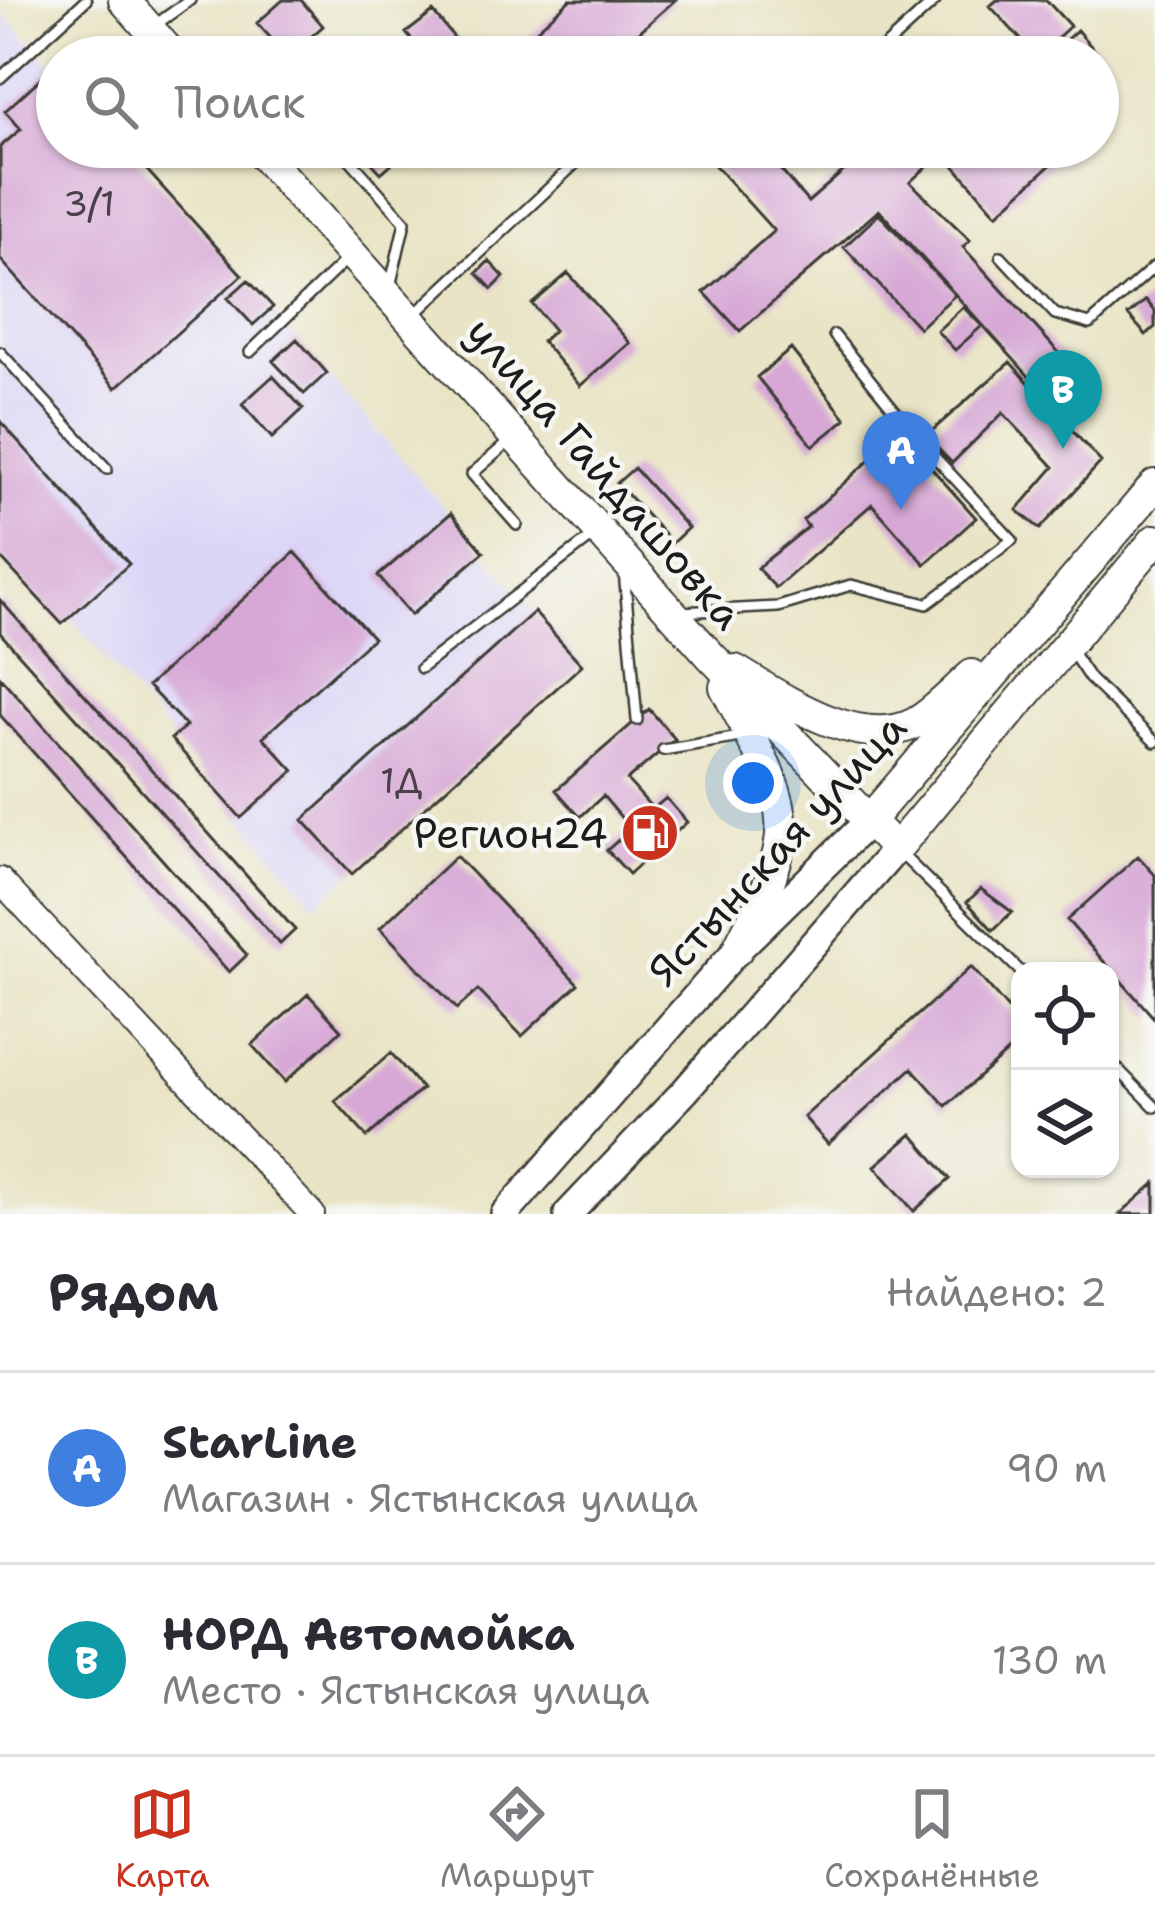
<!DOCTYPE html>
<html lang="ru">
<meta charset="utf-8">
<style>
body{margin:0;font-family:"Shantell Sans",sans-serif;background:#f7f7f7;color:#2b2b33}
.controls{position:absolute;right:36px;bottom:36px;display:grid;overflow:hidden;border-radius:24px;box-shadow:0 3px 9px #0004}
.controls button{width:108px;height:108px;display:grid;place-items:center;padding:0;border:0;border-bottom:3px solid #e1e1e2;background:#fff;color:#2b2b33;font:60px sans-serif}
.you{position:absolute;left:753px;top:783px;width:42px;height:42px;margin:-30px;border:9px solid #fff;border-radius:50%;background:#1a73e8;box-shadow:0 0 0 18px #1a73e833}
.badge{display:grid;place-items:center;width:78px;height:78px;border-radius:50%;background:#c8321e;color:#fff;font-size:39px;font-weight:700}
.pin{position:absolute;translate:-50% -99px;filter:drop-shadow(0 3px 6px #0008)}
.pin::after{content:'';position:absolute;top:63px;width:42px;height:36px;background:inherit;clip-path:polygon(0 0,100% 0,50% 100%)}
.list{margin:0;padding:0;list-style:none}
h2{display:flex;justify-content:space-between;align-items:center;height:156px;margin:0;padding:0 48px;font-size:51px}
h2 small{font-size:39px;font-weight:400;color:#7c7c81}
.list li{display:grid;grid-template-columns:78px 1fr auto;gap:36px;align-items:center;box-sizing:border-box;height:192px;padding:0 48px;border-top:3px solid #e1e1e2}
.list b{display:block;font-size:45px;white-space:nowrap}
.list p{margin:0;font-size:39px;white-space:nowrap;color:#7c7c81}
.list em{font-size:39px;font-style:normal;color:#7c7c81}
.icon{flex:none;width:66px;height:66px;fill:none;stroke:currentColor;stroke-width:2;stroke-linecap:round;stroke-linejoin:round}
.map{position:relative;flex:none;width:1155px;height:1214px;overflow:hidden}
.search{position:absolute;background:#fff;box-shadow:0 3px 9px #0004;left:36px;right:36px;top:36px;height:132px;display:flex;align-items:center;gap:30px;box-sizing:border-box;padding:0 42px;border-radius:66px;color:#7c7c81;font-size:45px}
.sheet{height:540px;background:#fff}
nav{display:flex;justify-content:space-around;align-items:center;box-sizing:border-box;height:168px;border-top:3px solid #e1e1e2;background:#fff;font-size:33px;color:#7c7c81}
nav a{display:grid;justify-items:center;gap:6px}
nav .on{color:#c8321e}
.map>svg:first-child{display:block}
.built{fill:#dbd6f7}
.building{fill:#d7a8d6}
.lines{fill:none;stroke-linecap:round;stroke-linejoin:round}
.service-casing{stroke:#3b3a35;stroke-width:14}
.tertiary-casing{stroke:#3b3a35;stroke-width:28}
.secondary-casing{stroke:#3b3a35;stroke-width:32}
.primary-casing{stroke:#3b3a35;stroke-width:34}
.service{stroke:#fff;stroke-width:9}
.tertiary{stroke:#fff;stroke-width:24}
.secondary{stroke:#fff;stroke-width:27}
.primary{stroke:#fff;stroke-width:30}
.labels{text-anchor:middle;stroke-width:9;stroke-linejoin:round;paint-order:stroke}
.number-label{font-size:36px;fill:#4b3f4a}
.street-label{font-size:42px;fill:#1c1c1c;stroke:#f6f6f2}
.poi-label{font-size:42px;fill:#1c1c1c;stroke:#f6f6f2;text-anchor:end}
</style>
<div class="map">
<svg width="1155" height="1214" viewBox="0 0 1155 1214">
<rect width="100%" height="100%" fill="#f6f6f2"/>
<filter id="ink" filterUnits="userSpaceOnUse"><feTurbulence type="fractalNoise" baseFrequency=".00833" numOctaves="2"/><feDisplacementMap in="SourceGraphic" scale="24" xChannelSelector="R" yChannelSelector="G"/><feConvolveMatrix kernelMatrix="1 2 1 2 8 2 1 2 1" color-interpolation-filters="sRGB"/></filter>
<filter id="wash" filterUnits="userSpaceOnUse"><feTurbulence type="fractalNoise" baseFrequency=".004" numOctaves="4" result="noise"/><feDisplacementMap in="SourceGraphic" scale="48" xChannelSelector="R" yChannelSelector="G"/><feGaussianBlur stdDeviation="2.7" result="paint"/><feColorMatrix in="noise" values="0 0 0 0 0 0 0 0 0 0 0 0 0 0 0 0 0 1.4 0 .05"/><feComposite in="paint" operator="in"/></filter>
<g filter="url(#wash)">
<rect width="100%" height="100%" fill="#e9e4c5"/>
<!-- built -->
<path class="built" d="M0 10 57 71V147H127L582 665 316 905 70 617 62 624 0 557Z"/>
<g id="blocks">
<!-- building -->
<path class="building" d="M283 0H301L323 26 288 57 257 23Z
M570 0H675L611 57H535L522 43Z
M997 0H1046L1070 26 1037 57 990 6Z
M433 12 470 57H426L406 33Z
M1077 30 1107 65 1098 73V57H1047Z
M53 67 57 147H126L242 275 116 388 0 259V147L21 129 5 111Z
M370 147H411L381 173 363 153Z
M683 147H761L808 202 871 147H949L910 182 970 240 963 247 1090 387 1062 413 879 210 740 331 704 292 774 231 701 150 693 157Z
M952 147H1070L997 214 944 154Z
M879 214 955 295 919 328 844 247Z
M489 261 504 277 492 289 477 273Z
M568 273 630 343 580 386 542 341 554 330 532 304Z
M248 280 273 307 253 325 228 298Z
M1146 300 1155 311V327L1146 335 1128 315Z
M963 307 982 326 955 350 937 331Z
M297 339 327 373 304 394 273 361Z
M791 349 846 419 813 446 757 377Z
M1010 362 1101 462 1040 529 1017 510 1054 467 1003 413 952 463 926 436Z
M273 376 303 409 272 438 242 404Z
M0 421 129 564 62 624 0 557Z
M900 433 976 518 925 564 872 504 776 588 757 568 808 527 803 520Z
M634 468 688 528 672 543 617 483Z
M451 513 484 552 411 615 378 576Z
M295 552 373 638 263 737 294 771 241 818 171 739 186 726 148 686Z
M0 600 295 930 280 944 0 633Z
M534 612 582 665 352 874 303 820Z
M0 677 247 955 229 972 0 715Z
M649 709 675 739 627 780 653 809 666 798 687 822 629 874 607 850 631 829 603 796 580 817 556 790Z
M456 856 578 984 522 1036 478 990 457 1009 380 928Z
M1138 856 1155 875V1019L1067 920Z
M981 889 1012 912 993 930 967 902Z
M971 967 1020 1022V1041L946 1106 912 1068 828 1144 804 1117Z
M308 994 341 1030 285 1082 252 1045Z
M391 1053 422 1089 367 1137 335 1101Z
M912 1134 950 1179 914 1211 875 1166Z
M1155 1183V1214H1120Z"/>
</g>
</g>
<g filter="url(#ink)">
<use href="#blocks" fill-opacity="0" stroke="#3b3a35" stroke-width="3"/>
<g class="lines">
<defs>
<path id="service" d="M155 25 190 0
M874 57 936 0
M0 78 86 0
M339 147 405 222 390 287
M1001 256 1055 314 1090 324 1155 266
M413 316 593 147
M0 352 107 469
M250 352 350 256
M511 440 472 474 517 525
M624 571 637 720
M680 612 778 607 851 585 927 604 1012 540 918 439 834 335
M1070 649 1090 679 1155 742
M421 668 597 533
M663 750 746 736
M900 853 1020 971
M1110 1061 1155 1107"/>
<path id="tertiary" d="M0 880 312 1214"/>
<path id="secondary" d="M505 1214 737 950 867 823
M568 1214 685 1091 896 849"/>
<path id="primary" d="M124 0 174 57
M256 147 709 654 896 849 1155 540
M735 670C782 698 859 752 915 723 935 712 955 690 972 675
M725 687C790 813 805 818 737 950
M867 823 1155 485"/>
</defs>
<!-- service casing -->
<use href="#service" class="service-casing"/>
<!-- tertiary casing -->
<use href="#tertiary" class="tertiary-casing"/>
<!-- secondary casing -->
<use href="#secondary" class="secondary-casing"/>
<!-- primary casing -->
<use href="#primary" class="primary-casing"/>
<!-- service -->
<use href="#service" class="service"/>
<!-- tertiary -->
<use href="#tertiary" class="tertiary"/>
<!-- secondary -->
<use href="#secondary" class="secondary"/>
<!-- primary -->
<use href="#primary" class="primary"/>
</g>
</g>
<!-- icons -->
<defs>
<symbol id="fuel-disc" viewBox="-11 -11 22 22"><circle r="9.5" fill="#c8321e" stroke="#f6f6f2"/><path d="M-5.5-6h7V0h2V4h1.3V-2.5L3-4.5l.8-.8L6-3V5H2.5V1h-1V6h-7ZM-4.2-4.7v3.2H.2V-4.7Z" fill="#fff"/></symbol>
</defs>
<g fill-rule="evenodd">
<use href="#fuel-disc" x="617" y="800" width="66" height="66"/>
</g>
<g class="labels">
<!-- number labels -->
<g class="number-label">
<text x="89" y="216">3/1</text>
<text x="401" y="793">1Д</text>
</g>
<!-- street labels -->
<g class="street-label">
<text transform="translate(605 473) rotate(49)" y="15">улица Гайдашовка</text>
<text transform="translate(777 849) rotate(-47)" y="15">Ястынская улица</text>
</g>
<!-- poi labels -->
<g class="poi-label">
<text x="608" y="848">Регион24</text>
</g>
</g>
</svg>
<div class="controls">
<button><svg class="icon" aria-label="locate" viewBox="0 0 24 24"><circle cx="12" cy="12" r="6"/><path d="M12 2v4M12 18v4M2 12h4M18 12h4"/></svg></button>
<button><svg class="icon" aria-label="layers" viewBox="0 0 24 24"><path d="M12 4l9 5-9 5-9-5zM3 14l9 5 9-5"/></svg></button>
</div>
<div class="you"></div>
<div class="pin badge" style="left:901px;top:510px;background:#3f7fe0">A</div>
<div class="pin badge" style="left:1063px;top:449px;background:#0f9aa8">B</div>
<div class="search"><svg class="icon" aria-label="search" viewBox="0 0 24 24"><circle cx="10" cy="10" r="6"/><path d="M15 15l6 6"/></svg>Поиск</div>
</div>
<section class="sheet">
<h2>Рядом<small>Найдено: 2</small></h2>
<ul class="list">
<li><span class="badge" style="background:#3f7fe0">A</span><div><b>StarLine</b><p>Магазин · Ястынская улица</p></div><em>90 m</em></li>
<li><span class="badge" style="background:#0f9aa8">B</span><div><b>НОРД Автомойка</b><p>Место · Ястынская улица</p></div><em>130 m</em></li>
</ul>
</section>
<nav>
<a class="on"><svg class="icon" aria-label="map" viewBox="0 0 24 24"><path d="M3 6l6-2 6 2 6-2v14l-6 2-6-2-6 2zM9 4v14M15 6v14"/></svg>Карта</a>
<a><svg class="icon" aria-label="directions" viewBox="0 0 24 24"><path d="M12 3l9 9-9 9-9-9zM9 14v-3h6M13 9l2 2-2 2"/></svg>Маршрут</a>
<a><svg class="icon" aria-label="saved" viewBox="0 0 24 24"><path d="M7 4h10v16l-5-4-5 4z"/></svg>Сохранённые</a>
</nav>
